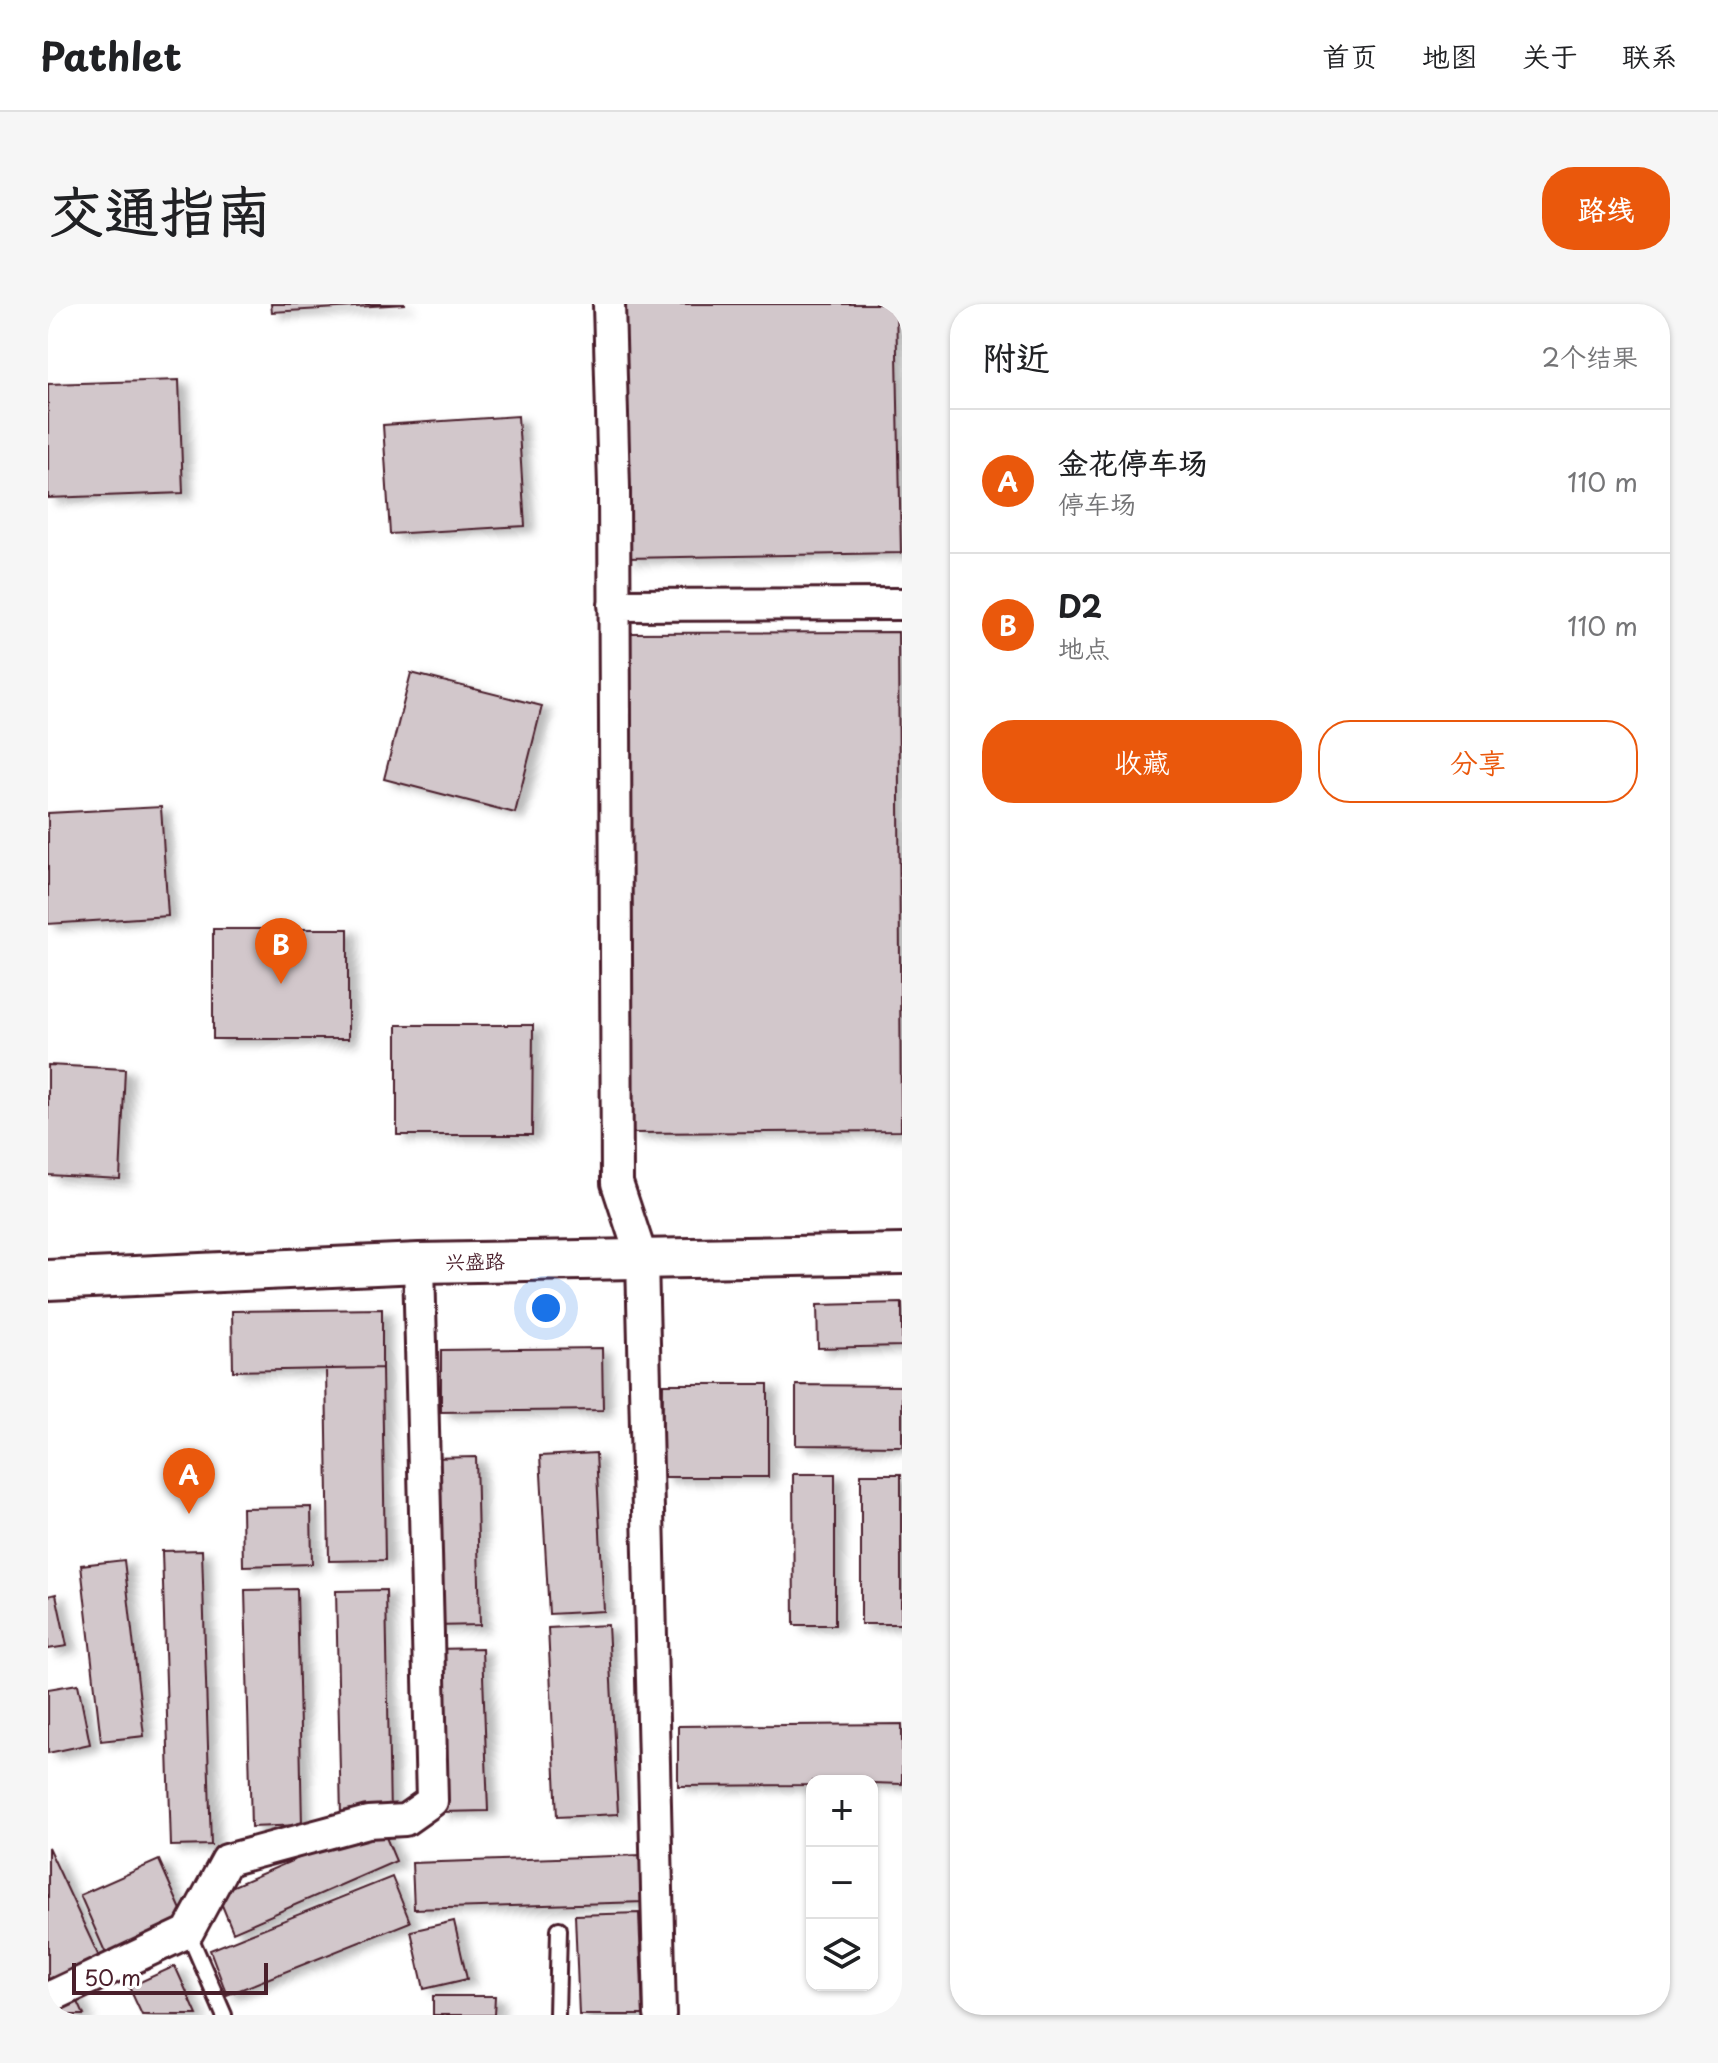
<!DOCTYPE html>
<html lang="zh">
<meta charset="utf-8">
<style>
body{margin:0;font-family:"Playpen Sans","LXGW WenKai TC",sans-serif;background:#f6f6f6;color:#202124}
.controls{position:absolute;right:24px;bottom:24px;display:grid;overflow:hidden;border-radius:16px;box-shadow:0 2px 6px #0004}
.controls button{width:72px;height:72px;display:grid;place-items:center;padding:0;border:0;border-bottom:2px solid #e0e0e0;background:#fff;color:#202124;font:40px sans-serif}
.scale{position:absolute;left:24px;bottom:20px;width:196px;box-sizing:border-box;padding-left:8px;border:4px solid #4a1f2b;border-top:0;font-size:22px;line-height:28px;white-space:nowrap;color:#4a1f2b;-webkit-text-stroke:6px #fff;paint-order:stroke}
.you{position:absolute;left:498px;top:1004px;width:28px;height:28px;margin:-20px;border:6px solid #fff;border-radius:50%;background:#1a73e8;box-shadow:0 0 0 12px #1a73e833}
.badge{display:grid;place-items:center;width:52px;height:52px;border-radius:50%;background:#ea580c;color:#fff;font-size:26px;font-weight:700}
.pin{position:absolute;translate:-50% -66px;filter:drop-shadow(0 2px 4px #0008)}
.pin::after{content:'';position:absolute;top:42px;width:28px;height:24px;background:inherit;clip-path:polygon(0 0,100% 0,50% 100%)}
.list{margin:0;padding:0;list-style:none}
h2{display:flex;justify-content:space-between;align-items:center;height:104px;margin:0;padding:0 32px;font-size:34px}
h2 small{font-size:26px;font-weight:400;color:#757577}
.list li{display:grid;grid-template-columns:52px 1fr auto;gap:24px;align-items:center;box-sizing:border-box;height:144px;padding:0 32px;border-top:2px solid #e0e0e0}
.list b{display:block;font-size:30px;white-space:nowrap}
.list p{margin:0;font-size:26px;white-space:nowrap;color:#757577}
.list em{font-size:26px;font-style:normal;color:#757577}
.actions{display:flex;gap:16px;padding:24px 32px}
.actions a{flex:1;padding:18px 0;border:2px solid #ea580c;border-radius:32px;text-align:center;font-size:28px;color:#ea580c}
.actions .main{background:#ea580c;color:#fff}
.icon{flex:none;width:44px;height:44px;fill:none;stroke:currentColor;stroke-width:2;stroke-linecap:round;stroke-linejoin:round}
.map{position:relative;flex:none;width:854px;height:1711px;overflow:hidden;border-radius:32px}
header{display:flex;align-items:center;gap:48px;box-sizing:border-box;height:112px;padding:0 40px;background:#fff;border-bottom:2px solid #e0e0e0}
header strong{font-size:38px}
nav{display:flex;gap:44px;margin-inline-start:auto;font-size:28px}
.intro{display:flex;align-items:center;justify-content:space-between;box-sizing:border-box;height:192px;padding:0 48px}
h1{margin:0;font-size:56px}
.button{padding:20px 36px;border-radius:32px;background:#ea580c;color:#fff;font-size:28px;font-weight:700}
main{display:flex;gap:48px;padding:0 48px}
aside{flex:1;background:#fff;border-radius:32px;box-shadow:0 2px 6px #0004}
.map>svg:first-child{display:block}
.building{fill:#d2c7cb;stroke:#4a1f2b;stroke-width:2;filter:url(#shadow)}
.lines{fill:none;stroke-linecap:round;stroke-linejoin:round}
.service-casing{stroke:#4a1f2b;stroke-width:20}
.minor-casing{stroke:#4a1f2b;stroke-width:36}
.tertiary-casing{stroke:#4a1f2b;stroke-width:44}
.service{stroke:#fff;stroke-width:14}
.minor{stroke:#fff;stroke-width:30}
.tertiary{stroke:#fff;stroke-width:38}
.labels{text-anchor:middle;stroke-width:6;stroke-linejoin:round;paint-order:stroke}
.street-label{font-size:20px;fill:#4a1f2b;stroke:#fff}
</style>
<header>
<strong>Pathlet</strong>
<nav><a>首页</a><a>地图</a><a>关于</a><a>联系</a></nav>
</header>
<div class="intro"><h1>交通指南</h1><a class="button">路线</a></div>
<main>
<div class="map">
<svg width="854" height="1711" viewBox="0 0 854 1711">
<defs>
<filter id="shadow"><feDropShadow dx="9" dy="5" stdDeviation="4" flood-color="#0004"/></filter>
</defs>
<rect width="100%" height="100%" fill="#fff"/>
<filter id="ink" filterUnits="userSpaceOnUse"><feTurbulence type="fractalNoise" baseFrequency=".0125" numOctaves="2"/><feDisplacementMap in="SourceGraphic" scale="16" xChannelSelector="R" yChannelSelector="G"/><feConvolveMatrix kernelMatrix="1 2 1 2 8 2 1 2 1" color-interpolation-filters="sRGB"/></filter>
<g filter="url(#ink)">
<!-- building -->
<path class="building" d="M223 0H358L224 8Z
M574 0H848L853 249 578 254Z
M131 76 135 189 0 194V80Z
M470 112 477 222 342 230 335 121Z
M850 328 853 827 584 829 581 329Z
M363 369 494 402 467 509 336 475Z
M113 503 120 612 0 620V509Z
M165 625H300V735H165Z
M349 721H485L484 831H349Z
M0 761 77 765 72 875 0 871Z
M854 999V1042L770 1044 769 1001Z
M334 1005V1064L185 1067 184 1007Z
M554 1044 555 1106 393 1108V1046Z
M334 1064 337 1256 281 1257 278 1065Z
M615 1080H720V1173H614Z
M748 1081 854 1082V1142L748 1141Z
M548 1149 556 1307 501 1310 492 1152Z
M428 1153 432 1321 386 1322 381 1154Z
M745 1170H787V1321H746Z
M813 1170H853V1320H813Z
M263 1203 264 1260 195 1262 194 1204Z
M154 1246 163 1541 123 1542 114 1247Z
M76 1256 96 1432 53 1437 33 1261Z
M249 1285 254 1521 203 1523 197 1286Z
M338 1286 342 1512 293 1513 288 1287Z
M8 1290 19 1342 0 1345V1292Z
M560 1321 570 1510 509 1513 500 1324Z
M434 1344 440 1507 393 1508 387 1345Z
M30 1380 42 1440 0 1449V1385Z
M854 1420V1480L764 1477V1481L630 1482V1422Z
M332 1519 348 1557 185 1628 169 1589Z
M0 1543 52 1655 0 1680Z
M594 1551 596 1598 366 1605 364 1559Z
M111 1556 137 1615 58 1650 32 1591Z
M344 1573 362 1618 179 1691 162 1646Z
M591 1609 595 1711H531L527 1611Z
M406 1617 419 1675 376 1685 363 1627Z
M127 1662 149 1711H94L81 1683Z
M26 1689 36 1711H0V1701Z
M385 1692H447L446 1711H385Z"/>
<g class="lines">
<defs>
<path id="service" d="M140 1628 176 1711
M509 1711 511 1625"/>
<path id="minor" d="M561 0 566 184 569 879 594 955 612 1711
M566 301 854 300
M0 1694 140 1628 179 1556 320 1518 357 1516 384 1497 371 959"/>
<path id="tertiary" d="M0 976 371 959 854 950"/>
</defs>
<!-- service casing -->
<use href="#service" class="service-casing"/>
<!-- minor casing -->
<use href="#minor" class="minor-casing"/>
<!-- tertiary casing -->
<use href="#tertiary" class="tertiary-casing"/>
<!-- service -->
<use href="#service" class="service"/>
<!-- minor -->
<use href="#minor" class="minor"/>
<!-- tertiary -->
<use href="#tertiary" class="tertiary"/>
</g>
</g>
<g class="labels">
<!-- street labels -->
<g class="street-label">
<text transform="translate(427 958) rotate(-1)" y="7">兴盛路</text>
</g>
</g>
</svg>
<div class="controls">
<button>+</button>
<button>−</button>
<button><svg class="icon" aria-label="layers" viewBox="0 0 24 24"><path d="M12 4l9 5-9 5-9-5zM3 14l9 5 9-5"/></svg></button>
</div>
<div class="scale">50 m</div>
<div class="you"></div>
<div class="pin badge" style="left:141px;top:1210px">A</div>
<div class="pin badge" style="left:233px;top:680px">B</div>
</div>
<aside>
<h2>附近<small>2个结果</small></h2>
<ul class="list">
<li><span class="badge">A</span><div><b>金花停车场</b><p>停车场</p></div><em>110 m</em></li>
<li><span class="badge">B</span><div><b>D2</b><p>地点</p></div><em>110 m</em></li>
</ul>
<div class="actions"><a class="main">收藏</a><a>分享</a></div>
</aside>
</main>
